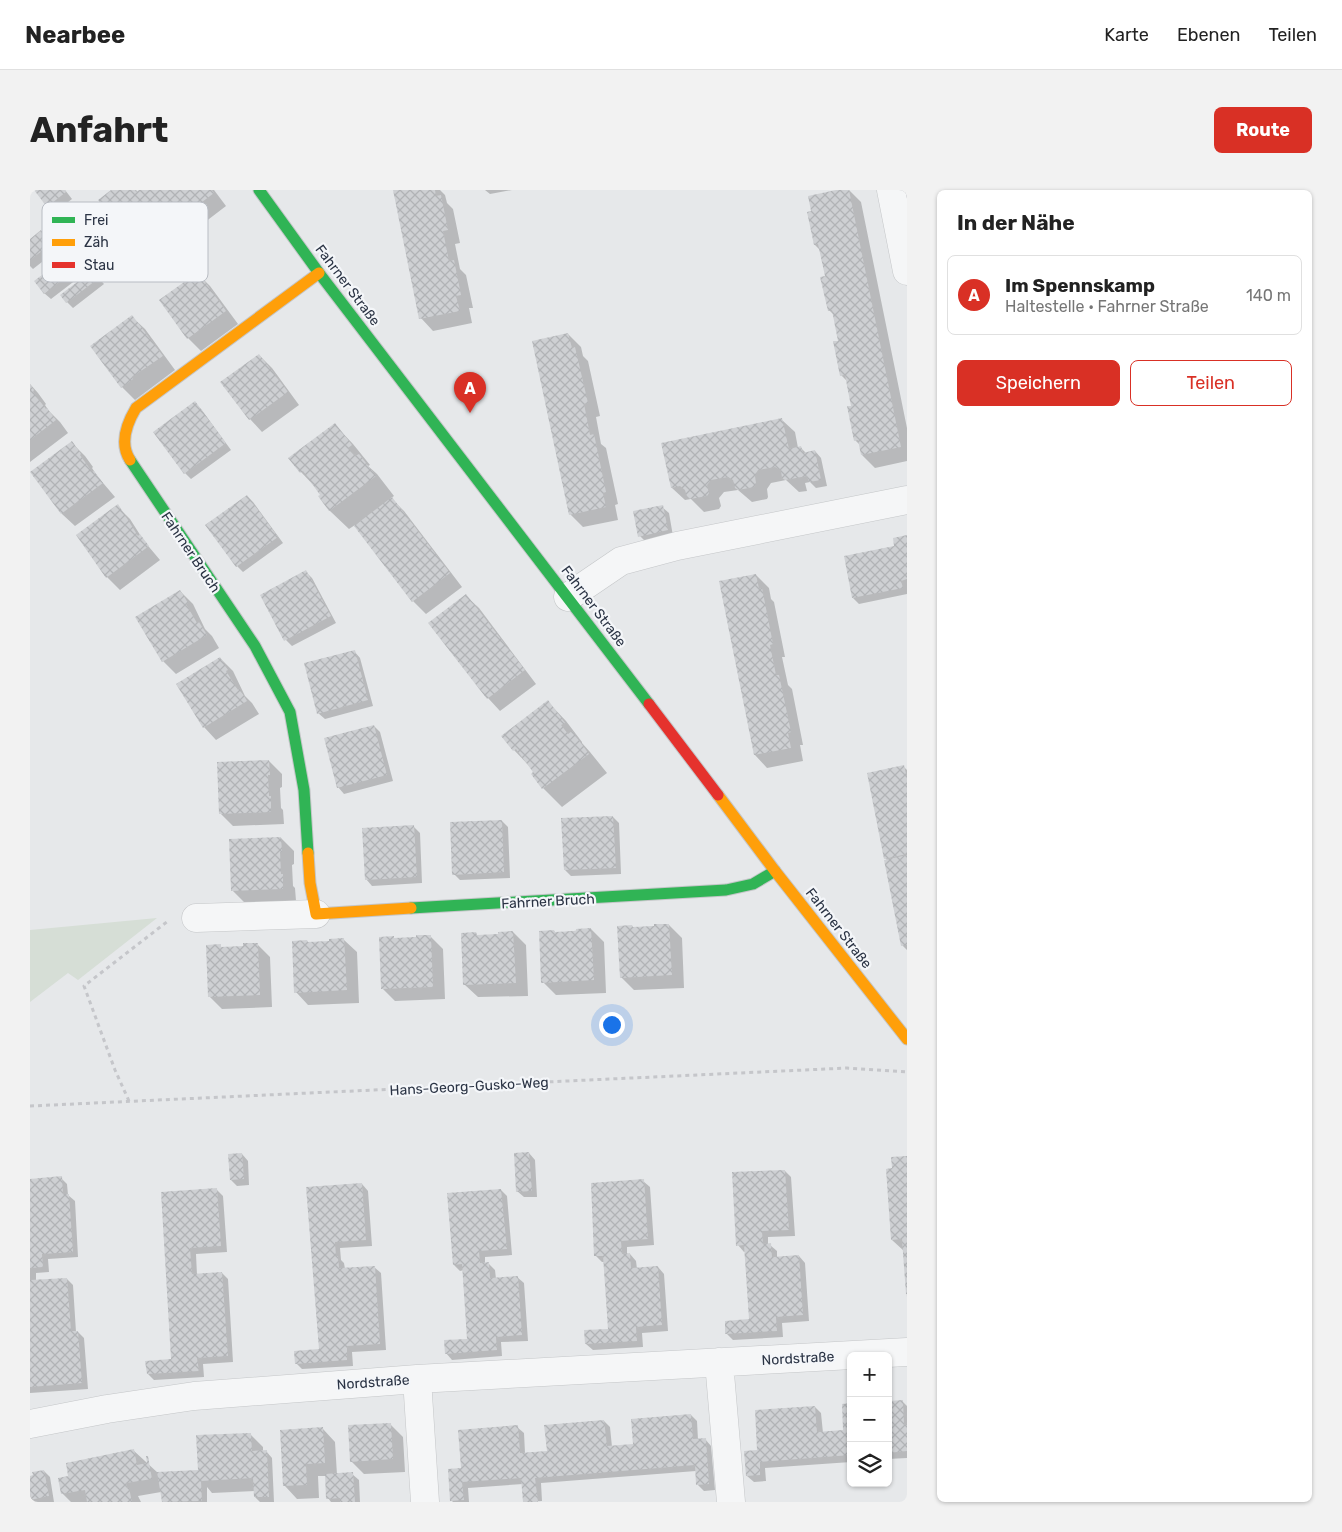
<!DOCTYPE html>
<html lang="de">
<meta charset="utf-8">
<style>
body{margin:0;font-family:Rubik,sans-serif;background:#f2f2f2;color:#222}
.controls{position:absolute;right:15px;bottom:15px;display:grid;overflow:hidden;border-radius:8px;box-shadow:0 1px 4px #0004}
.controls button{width:45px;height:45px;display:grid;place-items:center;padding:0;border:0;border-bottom:1px solid #e0e0e0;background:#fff;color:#222;font:25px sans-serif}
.you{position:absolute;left:581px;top:834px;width:18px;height:18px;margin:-12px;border:4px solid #fff;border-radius:50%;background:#1a73e8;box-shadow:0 0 0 8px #1a73e833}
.badge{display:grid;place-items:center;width:32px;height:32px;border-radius:50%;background:#d93025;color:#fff;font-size:16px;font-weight:700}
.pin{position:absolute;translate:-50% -41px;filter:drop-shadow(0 1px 2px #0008)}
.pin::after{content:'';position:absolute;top:26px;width:18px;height:15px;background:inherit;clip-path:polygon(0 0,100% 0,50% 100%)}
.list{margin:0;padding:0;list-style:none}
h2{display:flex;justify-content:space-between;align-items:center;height:65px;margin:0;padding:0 20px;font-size:21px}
h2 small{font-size:16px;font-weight:400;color:#767676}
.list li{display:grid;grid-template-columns:32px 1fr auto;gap:15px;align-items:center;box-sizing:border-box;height:80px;margin:0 10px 10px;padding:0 10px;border:1px solid #e0e0e0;border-radius:8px}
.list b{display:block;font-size:19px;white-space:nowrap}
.list p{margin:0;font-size:16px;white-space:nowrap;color:#767676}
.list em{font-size:16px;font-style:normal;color:#767676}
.actions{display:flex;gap:10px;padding:15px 20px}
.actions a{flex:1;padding:11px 0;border:1px solid #d93025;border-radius:8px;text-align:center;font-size:18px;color:#d93025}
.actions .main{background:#d93025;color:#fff}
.icon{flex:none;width:28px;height:28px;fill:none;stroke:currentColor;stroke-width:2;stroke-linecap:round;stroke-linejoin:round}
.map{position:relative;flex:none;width:877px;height:1312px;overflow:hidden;border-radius:8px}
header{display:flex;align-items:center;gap:30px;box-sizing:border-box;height:70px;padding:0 25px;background:#fff;border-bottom:1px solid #e0e0e0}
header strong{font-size:24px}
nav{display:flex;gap:28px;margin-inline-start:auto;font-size:18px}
.intro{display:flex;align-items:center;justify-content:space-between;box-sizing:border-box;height:120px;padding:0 30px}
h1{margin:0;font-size:35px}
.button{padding:12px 22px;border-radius:8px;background:#d93025;color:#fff;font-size:18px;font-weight:700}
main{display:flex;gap:30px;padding:0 30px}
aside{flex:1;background:#fff;border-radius:8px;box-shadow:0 1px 4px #0004}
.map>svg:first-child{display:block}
.park{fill:#d6ded6}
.shadow{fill:#0003}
.building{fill:url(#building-cross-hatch)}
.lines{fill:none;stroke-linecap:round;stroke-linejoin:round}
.street-casing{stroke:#c4c6c8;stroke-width:29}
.fast-casing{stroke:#c4c6c8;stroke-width:13}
.slow-casing{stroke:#c4c6c8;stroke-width:13}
.jam-casing{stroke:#c4c6c8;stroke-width:13}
.path{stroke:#c5c6ca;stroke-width:3;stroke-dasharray:4 4;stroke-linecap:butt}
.street{stroke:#f5f6f7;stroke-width:28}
.fast{stroke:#30b455;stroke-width:11}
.slow{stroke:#ff9f0a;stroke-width:11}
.jam{stroke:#e5322d;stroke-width:11}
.labels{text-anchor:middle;stroke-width:4.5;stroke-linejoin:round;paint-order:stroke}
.street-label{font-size:14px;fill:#2b3445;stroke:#f4f6f9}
.key{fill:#f4f6f9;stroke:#b8bcc3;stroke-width:1}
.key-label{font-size:14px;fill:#2b3445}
</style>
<header>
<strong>Nearbee</strong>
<nav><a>Karte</a><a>Ebenen</a><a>Teilen</a></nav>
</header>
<div class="intro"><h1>Anfahrt</h1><a class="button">Route</a></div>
<main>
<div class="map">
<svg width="877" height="1312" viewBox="0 0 877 1312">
<defs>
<pattern id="building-cross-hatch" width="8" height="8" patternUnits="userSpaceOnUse" patternTransform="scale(1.25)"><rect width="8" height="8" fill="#ced0d3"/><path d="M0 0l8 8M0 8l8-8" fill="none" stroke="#b1b3b6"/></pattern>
</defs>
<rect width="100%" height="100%" fill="#e6e8ea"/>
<!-- park -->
<path class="park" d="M127 728 48 790 38 783 0 812V740Z"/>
<!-- shadow -->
<path class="shadow" d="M5 0H35L42 9 24 23Z
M83 0H106L108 2 111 0H184L196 16 149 52 135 38 109 59 70 10Z
M364 0H410L415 5 417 13 423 19 430 53 425 54 430 79 436 85 443 118H439L442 133 403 141 391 128Z
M455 0H482L460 4Z
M812 0H819L831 12 877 238V271L845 278 832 265 831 256 825 250 823 217 817 191 811 185 809 152 804 125 799 120 796 87 790 60 785 55 779 23 783 22Z
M17 48 26 61 3 79 0 76V50Z
M60 61 68 73 21 109 14 103Z
M63 82 74 94 43 118 37 112Z
M168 84 180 96 208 134 171 161 158 148 131 111Z
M102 127 115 139 145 180 105 210 92 197Z
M538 144 551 157 553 166 558 171 570 226 566 227 571 254 576 258 588 314 585 315 588 330 553 337 540 324Z
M229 165 242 178 269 215 232 242 220 229Z
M0 194 8 203 16 214 15 215 19 221 30 232 38 243 0 272Z
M165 213 171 219 201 260 161 289 155 283Z
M752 230 765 242 768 258H771L776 263 785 261 791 268 797 296 786 298 780 292 775 293 777 301 769 302 756 290 741 293 737 299 738 307 737 309 722 312 708 300 694 302 689 308 691 316 689 319 674 322 661 309 655 310 642 298Z
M305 235 323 254 340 275 338 276 347 284 364 306 361 308 374 321 432 397 396 424 383 411 325 335 319 339 300 321 290 307 292 305 289 301 271 282 260 269Z
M42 253 55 266 63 277 62 278 68 287 85 307 45 336 32 324 2 283Z
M217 306 223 312 253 353 213 382 207 376Z
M87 316 100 329 114 351 130 370 90 400 77 387Z
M632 317 639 323 643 346 616 352 610 346Z
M877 346V404L829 414 823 408 866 357Z
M276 382 282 388 306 433 262 456 256 450Z
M726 385 739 398 741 409 744 412 755 467H752L758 495 762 499 773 555H770L773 571 737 578 725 565Z
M150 401 163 414 175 439 182 446 189 458 146 484 133 471Z
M436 406 449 418 506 494 470 521 458 508Z
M324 461 330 468 343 516 295 529 288 523Z
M190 468 203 481 215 506 222 513 229 524 186 550 174 537Z
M518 512 536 531 552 552V553L560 562 577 583 532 617 513 598 502 584 505 582 484 560Z
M344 536 350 542 363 591 314 604 308 597Z
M239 571 252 584V597L250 598 251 618 253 620 254 634 203 636 190 623Z
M874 577 877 580V760L872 755 857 670 855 668Z
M583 627 589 633 591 684 541 686 535 680Z
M472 631 478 637 480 688 430 690 424 684Z
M384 637 390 643 392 693 342 696 336 689Z
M251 648 264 661V674L262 675 263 696 265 698 266 711 215 713 202 700Z
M639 735 652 748 654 798 604 800 591 787 604 738Z
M561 739 574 752 576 803 526 805 513 792 524 741 526 743Z
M483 742 496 755 498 806 448 807 435 795 446 744 448 746 469 745Z
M400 746 413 759 415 809 365 811 352 798 365 749Z
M314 750 327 762 329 813 278 815 266 802 288 753Z
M227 754 240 767 242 817 192 819 179 806 190 755 192 758 214 757Z
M499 963 505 970 507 1007H494L487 1001Z
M212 964 218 971 219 995 207 996 201 990Z
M877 967V1107L874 1061 862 1050 864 979Z
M755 981 761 987 765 1046 738 1047V1055H740L747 1061V1068L769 1066 775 1073 779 1131 752 1133 753 1147 703 1150 697 1144 720 1130 716 1061 714 1062 708 1055Z
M31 988 37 994 38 1005 45 1011 48 1067 18 1069 19 1082 6 1083V1091L37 1089 43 1095 46 1142H48L54 1148 58 1199 0 1203V990Z
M613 991 620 997 624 1055 597 1057V1065L600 1064 606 1071 607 1079 628 1077 634 1084 638 1141 612 1143 613 1157 563 1160 556 1154 580 1140 575 1072H572L565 1065Z
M332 994 338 1001 342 1056 310 1058 311 1070 314 1073 315 1079 344 1077 351 1083 356 1160 322 1162 323 1176 272 1179 266 1173 290 1160 278 999Z
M187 1000 193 1006 197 1062 166 1064 167 1085 192 1083 198 1089 203 1172 173 1174 174 1187 124 1190 118 1184 143 1170 132 1003Z
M471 1000 477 1006 482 1065 455 1067V1074H459L465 1080 466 1089 487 1087 494 1093 498 1151 471 1152 472 1166 422 1170 416 1163 439 1150 434 1080 430 1081 424 1075Z
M872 1211 877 1216V1268L858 1269V1212Z
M821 1214V1272L735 1278 736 1291 724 1292 717 1286 729 1261 785 1217 791 1223 793 1243 815 1241Z
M661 1225 667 1231 668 1250 675 1249 681 1256 685 1300 674 1301 667 1294 666 1281 511 1293 512 1311 494 1312 493 1294 438 1298 439 1312H423L422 1311 432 1280 487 1237 494 1243 495 1263 518 1262 574 1231 580 1237 582 1257 605 1255Z
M360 1234 373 1247 375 1282 334 1284 321 1271Z
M293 1239 305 1252 307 1285 322 1284 329 1290 330 1312H301L298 1308 296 1286H288L289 1308 267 1309 255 1296Z
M220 1244 233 1257V1261H236L242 1268 244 1312H230L225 1307V1301L182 1303 177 1297V1312H133L131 1302 108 1306 111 1312H41L32 1303 39 1287 103 1260 128 1283 167 1281Z
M14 1281 20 1287 24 1312H0V1287Z"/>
<!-- building -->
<path class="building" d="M4 0H35L36 2 17 17Z
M81 0H105L106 2 109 0H182L184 3 135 40 129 32 101 53 68 10Z
M363 0H405L406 6 411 5 418 40 413 41 419 71 424 70 431 105 426 106 430 121 389 129Z
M806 0H819L871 257 831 265 828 250 824 251 817 216H821L818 201 815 185 810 186 803 151H808L805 136 802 120 798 121 790 87 795 86 788 54 784 55 777 22 781 21 778 6Z
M11 40 21 54 0 70V49Z
M54 53 63 66 14 104 4 91Z
M63 80 69 88 36 113 30 105Z
M168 82 196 121 157 149 129 110Z
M102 125 133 166 102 187 103 189 91 198 60 156Z
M538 143 542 158 545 157 558 213 554 214 557 229 560 245 564 244 576 302 573 303 576 317 539 325 502 151Z
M229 164 258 202 219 230 190 192Z
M0 194 4 200 3 202 9 210 16 219 17 218 26 230 0 250Z
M165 211 196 253 154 284 123 242Z
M752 228 759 259 771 256 773 263 785 260 791 290 779 292 777 286 755 290 752 288 751 280 745 277 728 280 725 286 726 293 724 297 708 300 705 298 703 290 698 287 681 290 677 295 679 303 677 306 660 309 657 307 655 300 650 296 641 298 631 253Z
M305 233 322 255 318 258 325 266 329 264 346 286 299 321 288 306 290 305 273 281 270 283 258 268Z
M42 251 51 264 50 265 62 282 64 281 73 293 31 324 0 282Z
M217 305 248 347 206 377 175 335Z
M362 307 420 383 382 412 324 336Z
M88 314 108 346 110 344 119 356 76 388 46 345Z
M633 315 638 340 608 347 603 321Z
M877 345V389L871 391 873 398 822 408 814 366 864 356 863 348Z
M276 380 301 426 254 451 230 405Z
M726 384 729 399 732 398 743 454 740 455 746 485H749L761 542 758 543 761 558 724 565 689 391Z
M150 400 158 413 156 414 167 433 169 432 177 445 132 472 105 427Z
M436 404 495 480 457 509 398 433Z
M325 460 338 510 287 524 274 473Z
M190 467 198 480 196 481 208 500 209 498 217 511 173 538 146 494Z
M518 510 535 533 531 535 538 544 542 541 559 564 512 599 501 584 503 582 486 559 483 561 471 546Z
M344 535 357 585 307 598 294 548Z
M239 570 240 585H238L239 606H241V622L189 624 187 572Z
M874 575 877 588V664L854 669 837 583Z
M583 626 586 678 534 680 531 628Z
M472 630 474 682 422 685 420 632Z
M384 635 387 687 335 690 332 638Z
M251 647 252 662H250L251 684H253V699L201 701 199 649Z
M877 665V755L871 756 854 670Z
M624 734H639L642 785 590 788 587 736 602 735 603 737 624 736Z
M561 738 564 790 511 793 509 741 524 740 525 742 546 741V739Z
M483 741 486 793 433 795 431 743 446 742 447 745 468 744V742Z
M386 745H401L403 797 351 799 349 747 364 746V748L386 747Z
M314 748 317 800 264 803 262 751 277 750 278 752 299 751V749Z
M213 753H228L230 805 178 807 176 755 191 754V757L213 756Z
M499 962 502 1001 486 1002 484 963Z
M212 963 214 989 200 990 198 964Z
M877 966V1104H876L872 1049 861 1050 856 979 862 978 861 967Z
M755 980 759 1040 732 1041 733 1054 741 1053 742 1067 769 1065 773 1125 746 1127 747 1141 695 1144V1131L719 1129 714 1055 706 1056 702 982Z
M32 986 33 1004H39L43 1062 12 1064 13 1077 0 1078V989Z
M614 989 618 1049 591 1051 592 1064 600 1063 601 1078 628 1076 632 1135 606 1137 607 1151 555 1154 554 1140 578 1139 573 1066H564L561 993Z
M332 993 336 1050 305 1052 306 1066H308L309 1078 345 1076 350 1154 317 1156V1170L265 1174 264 1161 289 1159 276 997Z
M187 998 191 1056 160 1058 162 1084 192 1082 198 1166 167 1168 169 1181 117 1184 115 1171 141 1169 131 1002Z
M471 999 477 1059 449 1061 450 1073 459 1072 460 1088 488 1086 492 1145 466 1147 467 1160 415 1164 414 1150 437 1149 432 1074 423 1075 417 1003Z
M37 1088 41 1141H48L52 1193 0 1197V1090Z
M873 1210 874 1235H877V1261L858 1263V1211Z
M821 1213V1265L730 1272V1285L716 1286 714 1261 727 1260 725 1220 785 1216 787 1242 813 1240 812 1214Z
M661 1224 663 1249 676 1248 679 1294 666 1295 665 1275 505 1288 508 1312H493L491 1288 432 1292 434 1310 420 1311 418 1279 431 1278 428 1240 488 1235 490 1263 517 1261 514 1235 574 1230 577 1256 603 1254 601 1229Z
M361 1233 363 1269 320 1272 318 1235Z
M293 1237 295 1273 276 1274 277 1295 253 1296 250 1240Z
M221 1243 222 1261 237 1260 239 1307H224L223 1288 171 1291 172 1311 132 1312 127 1282 168 1280 166 1245Z
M104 1259 107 1275 117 1273 116 1266H118L122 1289 96 1293 97 1298H99L102 1312H57L55 1300 31 1304 28 1288 38 1286 36 1273Z
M14 1280 19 1306 0 1310V1286L3 1285 2 1282Z
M323 1282 325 1312H310V1308L296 1309 295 1284Z"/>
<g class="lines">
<defs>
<path id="street" d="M861 0 877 81
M538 407 591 371 647 356 877 310
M166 728 286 724
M689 1172 701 1312
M387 1189 395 1312
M0 1234 77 1219 164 1206 387 1189 877 1162"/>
<path id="fast" d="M229 0 289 83 619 514
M100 270 225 456 260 522 274 600 278 663
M381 718 696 700 723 694 745 681"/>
<path id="slow" d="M100 270C89 253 97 233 106 218L289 83
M688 605 745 681 877 849
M278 663 280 693 286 724 381 718"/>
<path id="jam" d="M619 514 688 605"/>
</defs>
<!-- street casing -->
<use href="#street" class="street-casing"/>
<!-- fast casing -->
<use href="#fast" class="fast-casing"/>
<!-- slow casing -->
<use href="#slow" class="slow-casing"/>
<!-- jam casing -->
<use href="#jam" class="jam-casing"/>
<!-- path -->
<path class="path" d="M99 911 85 880 54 796 138 731
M0 916 817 878 877 882"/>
<!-- street -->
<use href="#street" class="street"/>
<!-- fast -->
<use href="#fast" class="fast"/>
<!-- slow -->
<use href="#slow" class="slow"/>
<!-- jam -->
<use href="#jam" class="jam"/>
</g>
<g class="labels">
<!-- street labels -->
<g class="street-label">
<text transform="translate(318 95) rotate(53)" y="5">Fahrner Straße</text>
<text transform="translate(161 362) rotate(56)" y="5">Fahrner Bruch</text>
<text transform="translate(564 416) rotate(53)" y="5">Fahrner Straße</text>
<text transform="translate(518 711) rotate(-3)" y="5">Fahrner Bruch</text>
<text transform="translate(809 738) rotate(52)" y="5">Fahrner Straße</text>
<text transform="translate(439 896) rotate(-3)" y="5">Hans-Georg-Gusko-Weg</text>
<text transform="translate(768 1168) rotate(-3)" y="5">Nordstraße</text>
<text transform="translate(343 1192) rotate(-4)" y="5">Nordstraße</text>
</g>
</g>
<!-- legend -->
<rect x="12" y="12" width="166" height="80" rx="8" class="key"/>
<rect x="22" y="27" width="23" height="6" fill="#30b455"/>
<rect x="22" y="49" width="23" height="7" fill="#ff9f0a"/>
<rect x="22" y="72" width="23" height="6" fill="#e5322d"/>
<g class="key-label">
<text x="54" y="35">Frei</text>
<text x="54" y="57">Zäh</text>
<text x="54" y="80">Stau</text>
</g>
</svg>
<div class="controls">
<button>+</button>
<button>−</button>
<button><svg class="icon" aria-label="layers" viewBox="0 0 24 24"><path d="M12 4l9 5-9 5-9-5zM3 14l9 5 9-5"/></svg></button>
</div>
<div class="you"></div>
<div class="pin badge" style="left:440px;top:223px">A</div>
</div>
<aside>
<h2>In der Nähe<small></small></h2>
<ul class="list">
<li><span class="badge">A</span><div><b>Im Spennskamp</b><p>Haltestelle · Fahrner Straße</p></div><em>140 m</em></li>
</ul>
<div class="actions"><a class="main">Speichern</a><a>Teilen</a></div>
</aside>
</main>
